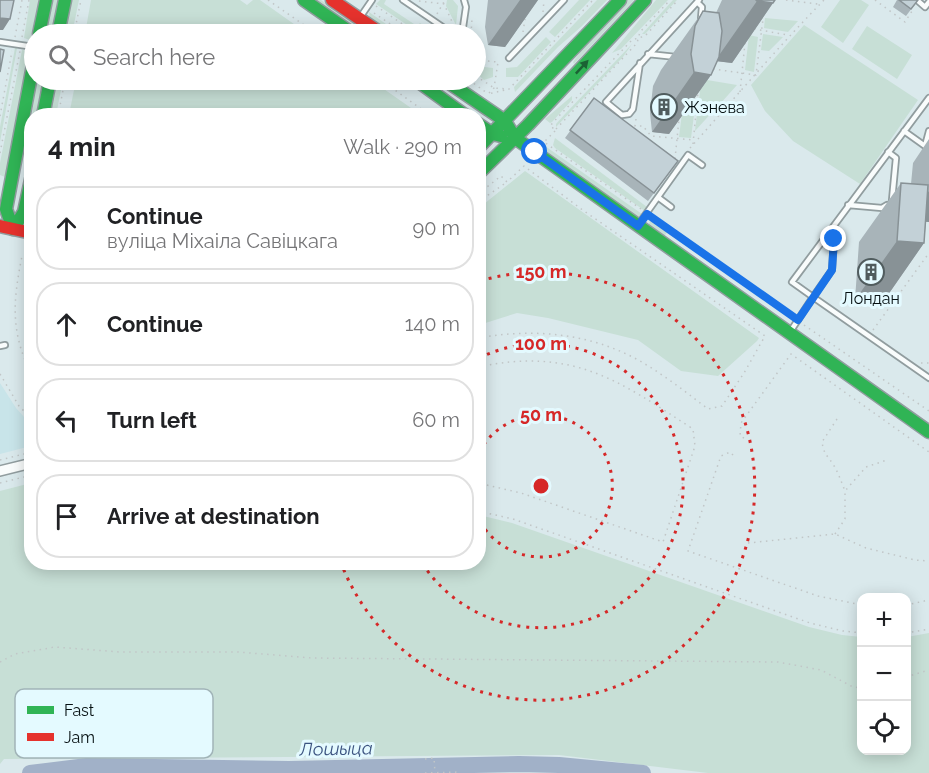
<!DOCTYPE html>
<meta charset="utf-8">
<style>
body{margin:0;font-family:Raleway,sans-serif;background:#f6f6f6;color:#202124}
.controls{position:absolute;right:18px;bottom:18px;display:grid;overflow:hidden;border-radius:12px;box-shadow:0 3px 15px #0003}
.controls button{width:54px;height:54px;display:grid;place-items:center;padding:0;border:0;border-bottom:2px solid #e0e0e0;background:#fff;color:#202124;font:30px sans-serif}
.stop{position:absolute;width:18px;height:18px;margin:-14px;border:4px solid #1a73e8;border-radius:50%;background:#fff}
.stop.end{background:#1a73e8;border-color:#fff;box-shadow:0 2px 6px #0008}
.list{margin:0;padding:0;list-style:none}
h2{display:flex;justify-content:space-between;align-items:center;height:78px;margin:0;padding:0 24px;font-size:26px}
h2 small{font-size:20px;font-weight:400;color:#757577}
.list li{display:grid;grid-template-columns:39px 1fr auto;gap:18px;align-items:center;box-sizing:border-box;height:84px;margin:0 12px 12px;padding:0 12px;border:2px solid #e0e0e0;border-radius:24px}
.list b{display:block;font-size:22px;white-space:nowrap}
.list p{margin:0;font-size:20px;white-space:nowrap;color:#757577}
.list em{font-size:20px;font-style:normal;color:#757577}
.icon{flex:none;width:33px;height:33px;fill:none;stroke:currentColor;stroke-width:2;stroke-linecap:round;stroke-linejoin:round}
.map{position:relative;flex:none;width:929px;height:773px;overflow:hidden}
.search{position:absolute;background:#fff;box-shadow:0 3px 15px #0003;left:24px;top:24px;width:462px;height:66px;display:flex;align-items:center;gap:15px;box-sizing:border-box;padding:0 21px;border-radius:33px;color:#757577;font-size:22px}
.panel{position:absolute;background:#fff;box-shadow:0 3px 15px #0003;left:24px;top:108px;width:462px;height:462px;border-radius:24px}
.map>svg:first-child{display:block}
.built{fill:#c8e4e9}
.green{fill:#c7dfd6}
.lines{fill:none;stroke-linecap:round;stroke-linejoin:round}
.river{stroke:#a1b1c8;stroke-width:16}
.lane-casing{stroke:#919d9f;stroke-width:8}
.street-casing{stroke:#919d9f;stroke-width:12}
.fast-casing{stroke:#919d9f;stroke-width:15}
.jam-casing{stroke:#919d9f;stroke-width:15}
.path{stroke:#c1c6c7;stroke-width:1.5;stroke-dasharray:1.5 4.5;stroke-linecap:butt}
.lane{stroke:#f9fcfc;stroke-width:4.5}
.street{stroke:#f9fcfc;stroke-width:9}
.fast{stroke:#30b455;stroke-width:12}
.jam{stroke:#e5322d;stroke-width:12}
.wall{fill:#a8b4b9}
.shaded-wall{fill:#889296}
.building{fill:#c3d1d7;stroke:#889296;stroke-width:1.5}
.oneway{fill:#1b6234}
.route{stroke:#1a73e8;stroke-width:8}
.ring{fill:none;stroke:#d62828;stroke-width:3;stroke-dasharray:3 6}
.labels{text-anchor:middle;stroke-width:6;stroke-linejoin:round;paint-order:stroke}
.poi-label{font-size:16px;fill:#061012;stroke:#e4faff;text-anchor:start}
.water-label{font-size:18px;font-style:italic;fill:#3c5481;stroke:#e4faff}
.key{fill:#e4faff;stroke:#a1b4b8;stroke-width:1.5}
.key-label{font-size:16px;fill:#061012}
.centre{fill:#d62828;stroke:#e4faff;stroke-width:3}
.ring-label{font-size:18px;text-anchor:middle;font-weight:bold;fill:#d62828;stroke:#e4faff;stroke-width:6;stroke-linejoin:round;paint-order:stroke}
</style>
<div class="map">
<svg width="929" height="773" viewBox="0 0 929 773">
<rect width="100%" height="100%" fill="#dae9ec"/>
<!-- built -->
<path class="built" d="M0 383 16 408 32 426 31 446 0 454Z"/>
<!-- green -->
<path class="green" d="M30 0H39L30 40 24 38Z
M52 0H58L52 34H45Z
M72 0H79L72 34H65Z
M91 0H240L247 5 253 0H260L308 34H85Z
M310 0H321L369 34H358Z
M380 0H386L384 4 417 26 420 23 424 26 419 33 376 4Z
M447 0H453L458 6 456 25 446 6Z
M579 0H590L555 37 549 32Z
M597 0H607L582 26 558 47 515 92 514 87Z
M625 0H634L574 64 573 62 593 34Z
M656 0H668L621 49 612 53Z
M673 0H677L645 34H642Z
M840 0H861L869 5 843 43 821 27Z
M369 12 400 34H391L370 20Z
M765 18 798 21 788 32 764 28Z
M804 25 918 100 860 184 793 141 765 111 751 85Z
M867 26 912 55 897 79 852 49Z
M763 34 783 37 769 51 761 50Z
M749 35 758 37 754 72 745 70Z
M546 37 551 42 518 77H506V68L517 67Z
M632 44 623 57 556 127V124L565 114Z
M15 48H17L0 142V127Z
M22 50 29 51 5 177 0 175V163Z
M476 66 493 68V77L484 80 476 73Z
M701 79 737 85 720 104 699 101Z
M36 80H43L36 115 32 116Z
M56 80H63L56 115 49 116Z
M76 80H371L421 115H69Z
M572 96V100L552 122 550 123 545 119Z
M683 105 695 107 691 138 679 137Z
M698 106 715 109 695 131Z
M555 138 647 207 645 211 555 148 553 145Z
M545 146 642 214V216L637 218 610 204 588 182 544 151Z
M525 171 759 338 757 341 718 376 681 371 638 340 548 318 517 313 479 325V208Z
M651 219 668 231 663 238 648 226Z
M31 483 32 562H478L479 515 512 523 809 627 842 635 861 637 862 750H906L907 637 929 633V773H708L559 755 4 759 0 764V491Z"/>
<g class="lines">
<!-- river -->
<path class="river" d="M30 773 87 766 289 769 519 764 559 765 643 773"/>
<defs>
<path id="lane" d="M403 0 453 34
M917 0 925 7 929 2
M697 2 702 7 701 18
M361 16 372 0
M462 34 466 7 464 0
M0 42 34 47
M648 54 676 57
M509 58 564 0
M640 63 633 109 629 114 622 115 606 102 699 0
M904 131 925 146 929 131
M888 152 896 158 892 200
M659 198 671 207
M848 205 882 208 887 205
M638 225 688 155 702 165
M828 232 834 239 832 270 813 297 929 378
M790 332 813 297 792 282 929 98
M0 346 5 345"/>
<path id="street" d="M0 471 32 463"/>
<path id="fast" d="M304 0 353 34
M39 34 46 0
M58 34 65 0
M416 80 466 116
M445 80 505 121 515 138 929 432
M43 116 50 80
M478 124 493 134 501 136
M478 148 620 0
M478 174 528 125 645 0
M13 229 6 209 34 60
M13 229 24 212 32 175"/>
<path id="jam" d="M332 0 382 34
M0 226 32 233"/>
</defs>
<!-- lane casing -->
<use href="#lane" class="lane-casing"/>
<!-- street casing -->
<use href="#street" class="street-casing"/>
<!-- fast casing -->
<use href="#fast" class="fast-casing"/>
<!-- jam casing -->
<use href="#jam" class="jam-casing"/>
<!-- path -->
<path class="path" d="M268 0 317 34
M786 0 818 4
M875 0 905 22 914 8
M419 1 444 4 454 26
M376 6 417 34
M543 12 544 0
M374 13 405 34
M437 14 445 0
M754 29 788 35
M523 32 525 19
M74 34 81 0
M422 34 429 26
M471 34 472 19
M15 37 22 0
M22 37 29 0
M476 60 498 62 494 88 488 94 505 90
M713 69 756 75 763 19
M476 76 494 88 509 89 593 0
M381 80 431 116
M469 80 487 93
M740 92 745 43
M692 103 726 106
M0 116 12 51
M58 116 65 80
M636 119 635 126H643L651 136 693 140
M556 129 637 43 640 32 670 0
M693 144 698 92
M690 148C734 99 777 48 824 0
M0 153 20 51
M675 159 679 119
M478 194 501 176 507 182 524 166 584 211 765 336 744 373 722 406 708 409C686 392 664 375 640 361 590 333 534 328 478 338
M478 202 507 182
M641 209 544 142 556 130 550 126 558 117 632 40 645 36 678 0
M652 217 793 317
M32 258 22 256C13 301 10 333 32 375
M804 325 929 411
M873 330 929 253
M921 363H929
M478 367C573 347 618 380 693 429L695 446 663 542 521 493 478 483
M0 374 19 406 32 419
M837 419 822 442C824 454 826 454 833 464 838 472 841 481 845 491L866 467 887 460
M744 438 740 436 741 423 791 354 929 452
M733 455 730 452 721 456 688 551 818 596 862 605
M0 460 32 452
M0 483 32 475
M478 511 513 519 810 623 843 631 862 633
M835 534 845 519V492
M748 543 835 534 866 548 915 560 929 561
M906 605 929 600
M906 633 929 629
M0 662 15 654 55 647 120 652H238L312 658 778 662 821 670 853 687 862 688
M906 677 929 670
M425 759 434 758 435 773
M425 773 460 772"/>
<!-- lane -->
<use href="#lane" class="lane"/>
<!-- street -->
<use href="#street" class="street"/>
<!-- fast -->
<use href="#fast" class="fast"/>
<!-- jam -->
<use href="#jam" class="jam"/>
</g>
<!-- wall -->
<path class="wall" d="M488 0H538L505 47 488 45 485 27Z
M722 0H775L732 63 717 61 711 75 669 134 652 132 650 113 653 86 661 70 703 11 716 13Z
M897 0H918L906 16 893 7Z
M594 98 678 161 648 201 565 138Z
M929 139V222H926L924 243 883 302 855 300 859 242 901 183 911 184 913 163Z"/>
<!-- shaded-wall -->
<path class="shaded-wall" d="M520 0H538L505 47 488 45Z
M757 1 773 3 732 63 715 61Z
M0 18 10 19 3 30H0Z
M694 72 711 75 669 134 652 132Z
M929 191V222L909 220Z
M897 241 924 243 883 302 855 300Z"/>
<!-- building -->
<path class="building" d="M0 0H14L10 19 0 18Z
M756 0H775L773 3 757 1Z
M899 0H918L911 9Z
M703 11 719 13 722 31 719 57 711 75 694 72 691 54 695 26Z
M0 49 4 50 0 72Z
M594 98 678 161 654 193 570 130Z
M901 183 928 185 924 243 897 241Z"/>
<!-- one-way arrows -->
<defs><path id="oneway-solid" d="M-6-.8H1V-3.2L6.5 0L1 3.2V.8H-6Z" transform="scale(1.5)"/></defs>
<use class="oneway" href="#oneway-solid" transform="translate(582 67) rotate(-47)"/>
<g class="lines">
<!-- route -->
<path class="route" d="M535 152 638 226 647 214 798 320 832 270 834 239"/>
</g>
<!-- distance rings -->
<g class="ring">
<path d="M479 452A71 71 0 1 1 479 520"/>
<path d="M479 358A142 142 0 1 1 422 563"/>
<path d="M480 281A214 214 0 1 1 341 563"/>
</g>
<!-- icons -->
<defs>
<symbol id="building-ring" viewBox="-11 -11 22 22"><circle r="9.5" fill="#e4faff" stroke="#505c5e" stroke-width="1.5"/><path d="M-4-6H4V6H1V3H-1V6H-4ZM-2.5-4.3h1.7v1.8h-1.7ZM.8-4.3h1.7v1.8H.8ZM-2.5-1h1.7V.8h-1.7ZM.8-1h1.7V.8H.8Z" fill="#505c5e"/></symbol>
</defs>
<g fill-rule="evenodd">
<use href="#building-ring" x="649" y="92" width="30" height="30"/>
<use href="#building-ring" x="856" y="257" width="30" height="30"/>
</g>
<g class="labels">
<!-- poi labels -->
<g class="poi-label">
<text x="684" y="113">Жэнева</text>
<text x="871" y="304" text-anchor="middle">Лондан</text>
</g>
<!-- water labels -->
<g class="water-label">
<text transform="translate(336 749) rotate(-1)" y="6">Лошыца</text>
</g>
</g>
<!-- legend -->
<rect x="15" y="689" width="198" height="69" rx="9" class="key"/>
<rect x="27" y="706" width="27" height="8" fill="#30b455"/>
<rect x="27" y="733" width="27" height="8" fill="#e5322d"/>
<g class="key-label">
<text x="64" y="716">Fast</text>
<text x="64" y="743">Jam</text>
</g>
<circle cx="541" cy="486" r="9" class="centre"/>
<g class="ring-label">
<text x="541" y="278">150 m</text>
<text x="541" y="350">100 m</text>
<text x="541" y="421">50 m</text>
</g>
</svg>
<div class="controls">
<button>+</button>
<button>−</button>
<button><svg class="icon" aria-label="locate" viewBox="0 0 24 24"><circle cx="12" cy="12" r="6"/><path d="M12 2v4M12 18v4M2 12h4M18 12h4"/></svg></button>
</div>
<div class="stop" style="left:535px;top:152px"></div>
<div class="stop end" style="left:834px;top:239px"></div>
<div class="search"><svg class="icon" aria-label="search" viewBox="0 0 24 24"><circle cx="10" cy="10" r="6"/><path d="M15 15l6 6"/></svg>Search here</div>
<section class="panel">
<h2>4 min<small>Walk · 290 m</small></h2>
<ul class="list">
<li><svg class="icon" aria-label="ahead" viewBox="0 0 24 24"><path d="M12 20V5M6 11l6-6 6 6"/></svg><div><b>Continue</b><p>вуліца Міхаіла Савіцкага</p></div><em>90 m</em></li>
<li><svg class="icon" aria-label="ahead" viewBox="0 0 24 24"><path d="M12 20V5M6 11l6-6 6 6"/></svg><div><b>Continue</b></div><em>140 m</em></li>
<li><svg class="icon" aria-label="left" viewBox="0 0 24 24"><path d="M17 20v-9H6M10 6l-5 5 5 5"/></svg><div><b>Turn left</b></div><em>60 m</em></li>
<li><svg class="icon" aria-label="arrive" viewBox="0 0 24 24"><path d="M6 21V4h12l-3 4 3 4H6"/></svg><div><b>Arrive at destination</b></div></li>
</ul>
</section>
</div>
